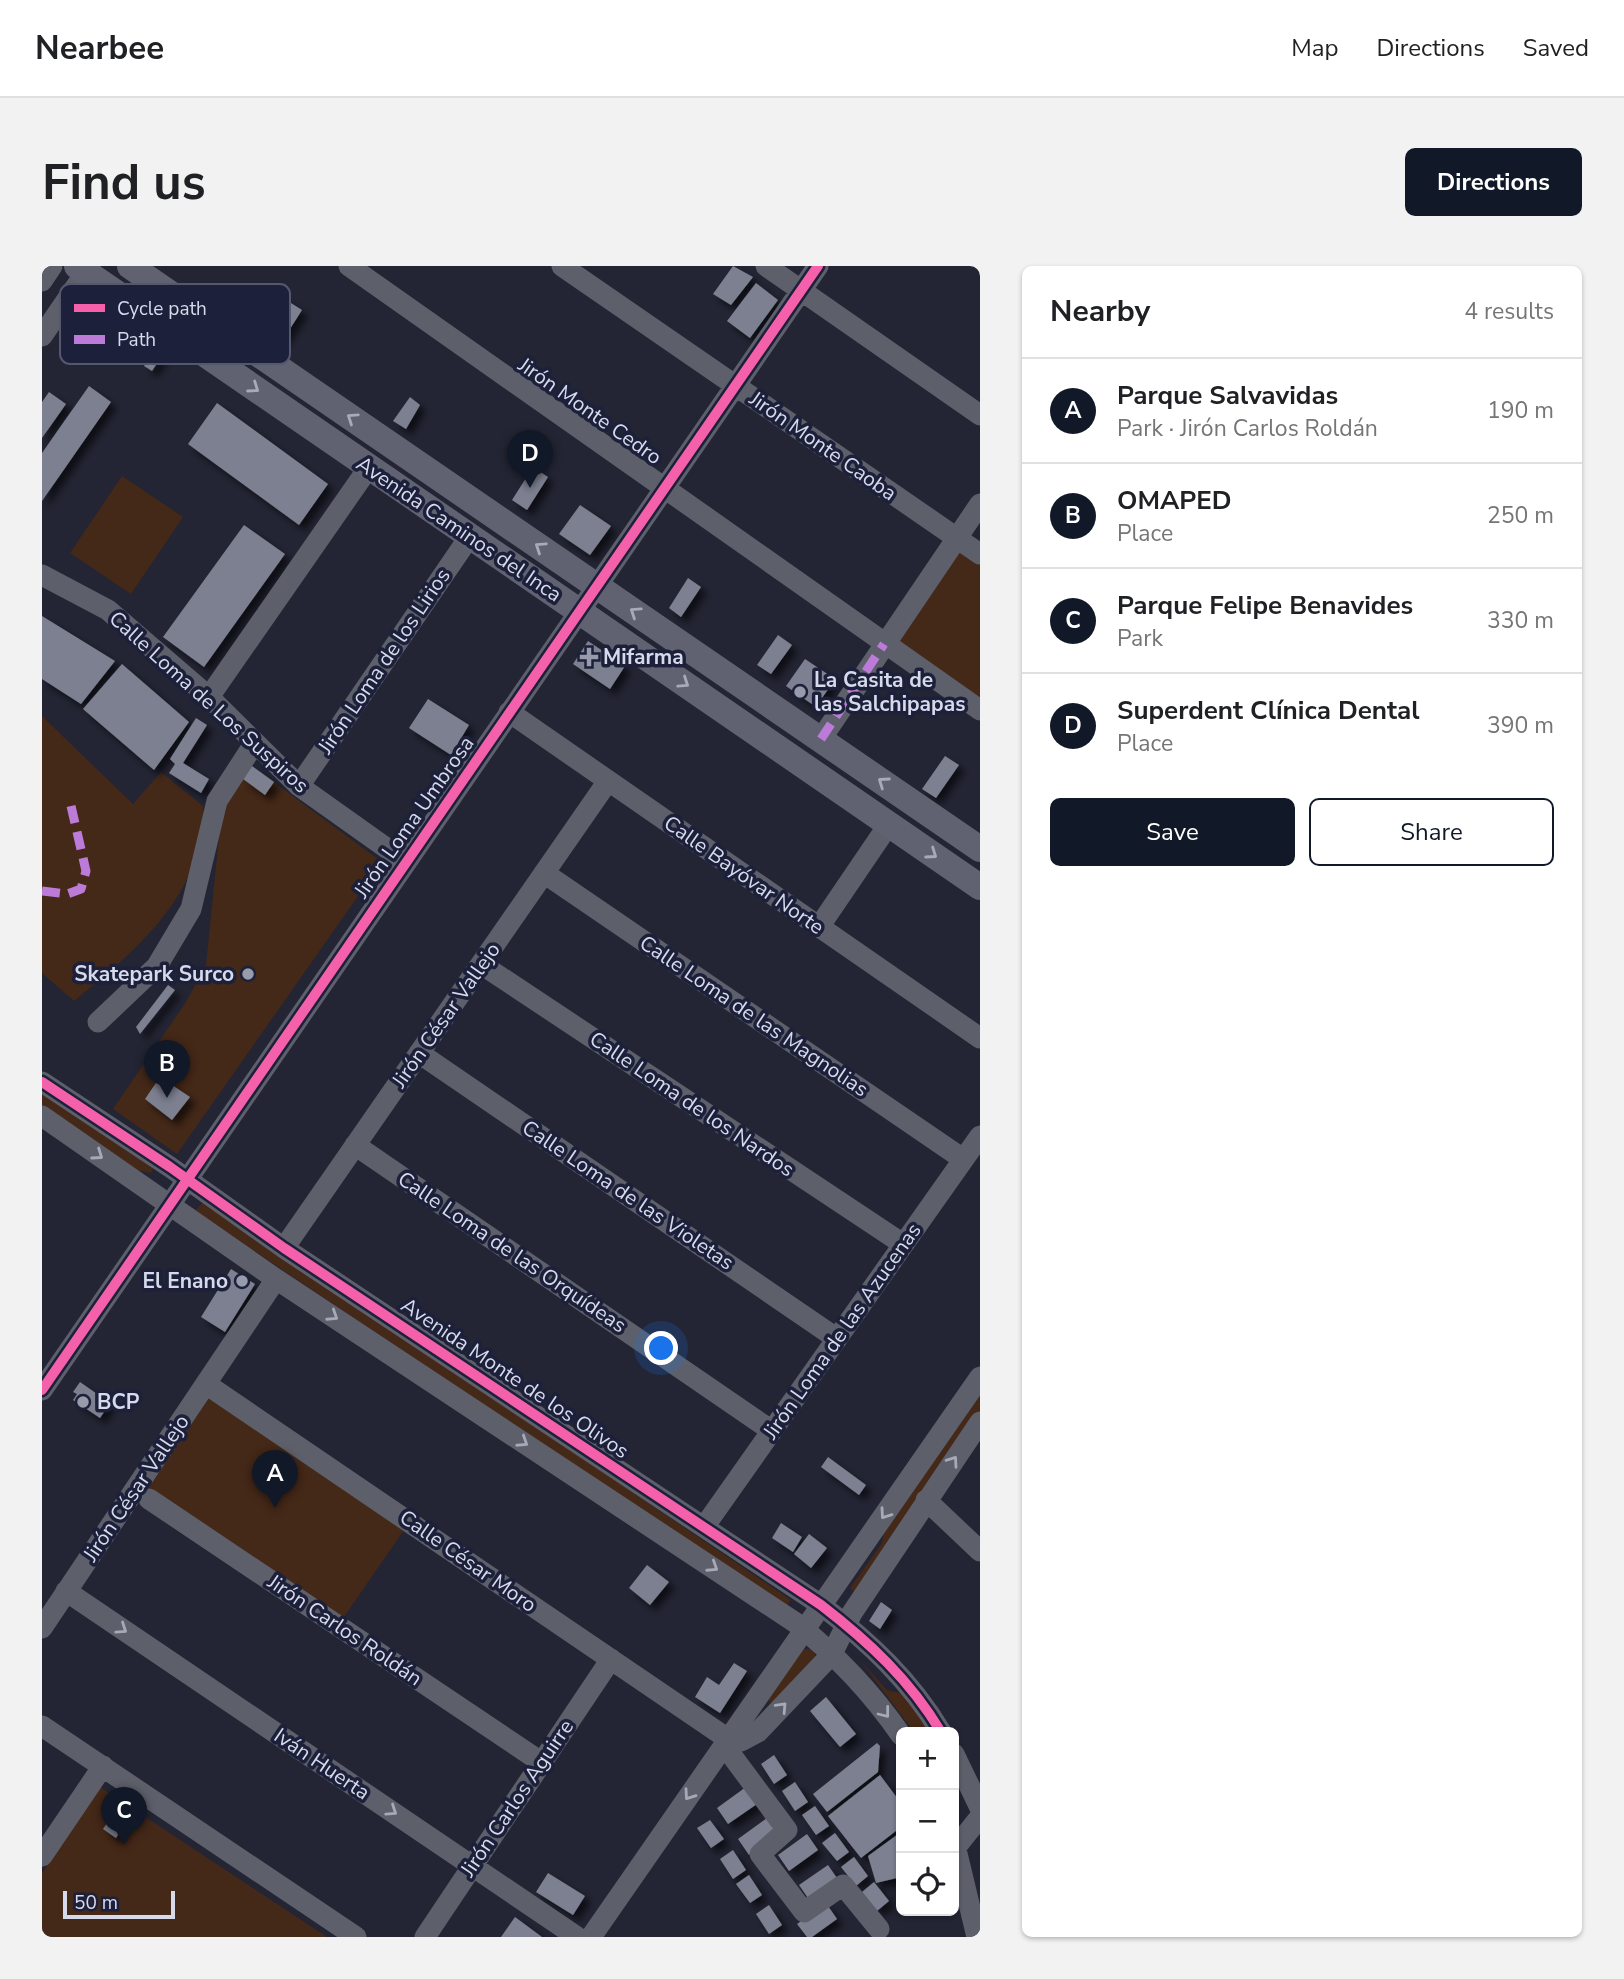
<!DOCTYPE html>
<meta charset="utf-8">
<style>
body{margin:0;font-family:"Nunito Sans",sans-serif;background:#f2f2f2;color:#202124}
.controls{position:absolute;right:21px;bottom:21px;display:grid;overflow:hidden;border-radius:10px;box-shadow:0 2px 5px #0004}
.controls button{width:63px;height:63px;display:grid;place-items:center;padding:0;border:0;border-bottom:2px solid #e0e0e0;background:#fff;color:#202124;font:35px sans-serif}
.scale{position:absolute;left:21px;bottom:18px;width:112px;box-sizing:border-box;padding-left:7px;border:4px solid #d6daeb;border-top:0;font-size:19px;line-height:24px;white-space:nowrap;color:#d6daeb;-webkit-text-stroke:5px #1d203a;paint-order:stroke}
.you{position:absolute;left:620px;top:1083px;width:24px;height:24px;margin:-18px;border:5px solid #fff;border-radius:50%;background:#1a73e8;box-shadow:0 0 0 10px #1a73e833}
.badge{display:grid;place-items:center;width:46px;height:46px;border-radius:50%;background:#111827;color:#fff;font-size:23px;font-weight:700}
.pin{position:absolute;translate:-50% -58px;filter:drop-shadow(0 2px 4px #0008)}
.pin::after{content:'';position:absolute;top:37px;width:24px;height:21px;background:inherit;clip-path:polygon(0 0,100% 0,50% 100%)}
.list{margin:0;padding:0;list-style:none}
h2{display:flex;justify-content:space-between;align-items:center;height:91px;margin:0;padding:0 28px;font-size:30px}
h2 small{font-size:23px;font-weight:400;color:#757577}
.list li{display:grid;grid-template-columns:46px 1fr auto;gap:21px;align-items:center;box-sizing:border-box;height:105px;padding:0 28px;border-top:2px solid #e0e0e0}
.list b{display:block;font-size:26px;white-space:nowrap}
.list p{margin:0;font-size:23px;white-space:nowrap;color:#757577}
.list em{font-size:23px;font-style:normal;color:#757577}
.actions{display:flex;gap:14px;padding:21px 28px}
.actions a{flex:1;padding:16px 0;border:2px solid #111827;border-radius:10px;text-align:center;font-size:24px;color:#111827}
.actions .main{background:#111827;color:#fff}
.icon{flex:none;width:38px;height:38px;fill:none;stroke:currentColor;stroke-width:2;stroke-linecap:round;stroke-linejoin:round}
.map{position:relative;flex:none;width:938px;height:1671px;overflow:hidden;border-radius:10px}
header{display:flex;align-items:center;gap:42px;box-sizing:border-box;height:98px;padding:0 35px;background:#fff;border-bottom:2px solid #e0e0e0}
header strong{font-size:33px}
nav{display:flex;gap:38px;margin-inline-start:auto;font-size:24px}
.intro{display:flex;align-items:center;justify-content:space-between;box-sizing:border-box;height:168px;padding:0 42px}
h1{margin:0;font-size:49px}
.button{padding:18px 32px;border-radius:10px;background:#111827;color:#fff;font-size:24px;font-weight:700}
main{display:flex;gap:42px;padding:0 42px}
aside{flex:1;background:#fff;border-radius:10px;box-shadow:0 2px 5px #0004}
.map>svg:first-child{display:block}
.green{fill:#442818}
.building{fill:#7d8090;filter:url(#shadow)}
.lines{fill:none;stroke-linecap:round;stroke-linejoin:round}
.minor{stroke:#5d5f6a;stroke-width:21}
.major{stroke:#606272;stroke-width:26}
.quiet{stroke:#bd7bd9;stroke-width:9;stroke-dasharray:18 9;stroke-linecap:butt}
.cycleway-casing{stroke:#1d203a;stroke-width:15}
.cycleway{stroke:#f560ab;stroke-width:10}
.oneway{stroke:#a7aabb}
.oneway2{stroke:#a6a9b7}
.poi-dot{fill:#979bab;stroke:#1d203a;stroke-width:2.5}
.labels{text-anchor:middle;stroke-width:7;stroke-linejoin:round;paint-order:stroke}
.street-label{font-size:21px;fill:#d6daeb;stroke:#1d203a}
.poi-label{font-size:21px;font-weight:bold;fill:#d6daeb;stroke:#1d203a;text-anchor:start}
.key{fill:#1d203a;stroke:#54586f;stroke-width:2}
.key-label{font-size:19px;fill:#d6daeb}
</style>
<header>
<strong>Nearbee</strong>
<nav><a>Map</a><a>Directions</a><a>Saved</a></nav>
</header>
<div class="intro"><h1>Find us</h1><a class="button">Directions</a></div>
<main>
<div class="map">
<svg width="938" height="1671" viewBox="0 0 938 1671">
<defs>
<filter id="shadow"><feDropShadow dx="6" dy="6" stdDeviation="3.5" flood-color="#0009"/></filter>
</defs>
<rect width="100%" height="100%" fill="#232534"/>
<!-- green -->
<path class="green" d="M80 210 141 251 89 328 28 287Z
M917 284 938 299V433L853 375Z
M0 450 91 538 119 506 161 540C163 628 95 684 32 735L0 707Z
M206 497 340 596 135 888 71 843 144 736 164 699 180 541Z
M0 827 111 902 109 907 94 904 0 840Z
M162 935 749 1334 743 1342 153 945Z
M938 1122V1149L815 1328 808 1322 840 1277 843 1259Z
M166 1132 364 1261 300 1354 103 1223Z
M759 1383H771L774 1392 731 1439 726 1434Z
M817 1393 845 1424 862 1428 889 1466H872Z
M58 1521 285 1671H0V1607Z"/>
<!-- building -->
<path class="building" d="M691 0 711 11 689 39 671 28Z
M714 17 736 34 708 72 685 55Z
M241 32 260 44 239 77 220 64Z
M116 80 123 85 110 105 102 100Z
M47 120 69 136 0 235V187Z
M7 126 24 138 0 172V136Z
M368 131 378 139 364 163 351 155Z
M175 137 286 218 257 259 146 178Z
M491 201 506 211 485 244 470 234Z
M538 239 569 260 548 289 517 268Z
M202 259 243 288 162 401 121 371Z
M646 312 659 321 639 351 627 342Z
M0 350 73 395 39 438 0 413Z
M736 369 750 379 729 408 715 399Z
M546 375 583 400 568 423 531 398Z
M763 393 793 413 774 441 744 420Z
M80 398 147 456 112 504 41 443Z
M386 433 427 459 409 489 367 462Z
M154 452 165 459 141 497 167 513 159 527 127 507 133 498 128 493Z
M903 490 917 499 894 532 880 523Z
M210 500 232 516 223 529 201 513Z
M126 719 133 724 98 768 94 761Z
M118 811 148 831 130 854 103 833Z
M189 1003 213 1018 183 1066 159 1051Z
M38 1116 68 1137 58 1152 31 1134 35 1128 31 1126Z
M786 1191 824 1219 817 1229 779 1201Z
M739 1257 760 1271 751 1286 730 1272Z
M767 1268 785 1282 769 1302 752 1288Z
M605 1299 627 1316 608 1339 587 1322Z
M839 1336 850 1344 838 1363 827 1355Z
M692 1397 705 1405 678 1447 653 1431 665 1411 677 1419Z
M784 1431 814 1468 798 1481 768 1445Z
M835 1477 838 1480 836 1506 785 1546 771 1528Z
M732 1489 745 1509 732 1518 719 1498Z
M838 1509 859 1537V1561L819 1592 786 1550Z
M753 1516 766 1536 753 1545 740 1525Z
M704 1521 715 1538 686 1558 675 1542Z
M773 1540 787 1560 774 1569 760 1549Z
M76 1541 89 1549 74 1572 61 1563Z
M725 1552 736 1568 707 1589 696 1573Z
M668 1554 682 1573 669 1582 655 1562Z
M859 1566V1611L834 1617 826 1590Z
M793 1567 807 1586 795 1595 780 1577Z
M765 1568 776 1584 747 1605 736 1589Z
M691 1584 704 1604 691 1613 678 1593Z
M812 1591 826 1610 814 1620 799 1601Z
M786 1599 797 1615 768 1635 757 1619Z
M506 1607 543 1630 531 1649 494 1626Z
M707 1609 720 1629 708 1637 694 1618Z
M832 1616 847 1635 835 1645 820 1626Z
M784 1637 795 1653 770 1671H765L755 1658Z
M727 1639 740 1659 727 1668 714 1648Z
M473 1651 500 1671H459Z"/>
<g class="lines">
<!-- minor -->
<path class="minor" d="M307 0 938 444
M520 0 938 288
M724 0 938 149
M0 15 10 0
M0 70 48 0
M0 309 66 344 167 431 257 520 364 596
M167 431 327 201
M467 446 938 772
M779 473 938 238
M257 520 428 270
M502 607 921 893
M777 661 847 558
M439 698 861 978
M56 756 115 700 149 643 175 535 212 478
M377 787 794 1072
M0 816 128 901 242 982 779 1339C827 1376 868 1414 899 1466
M0 850 234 1013 754 1357C794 1389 830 1427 859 1469
M313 879 730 1165
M242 982 566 515
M164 1118 686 1473 699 1475 716 1466 790 1388 810 1347 938 1156
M0 1124 776 0
M107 1233 499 1496
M884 1234 938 1285
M662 1261 938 870
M24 1325 535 1671
M0 1362 234 1013
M0 1460 314 1671
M682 1479 745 1564 718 1588 762 1646 801 1619 837 1663
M912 1488 938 1542
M912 1575 935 1671
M914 1581 938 1551
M0 1590 61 1500
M383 1671 569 1393
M549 1671 938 1111"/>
<!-- major -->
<path class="major" d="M35 0 938 621
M88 0 938 583"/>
<!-- quiet -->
<path class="quiet" d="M779 473 842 378
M0 625 25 628 39 623 44 605 29 540"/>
<defs>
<path id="cycleway" d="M0 816 128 901 242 982 779 1339C827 1376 868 1414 899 1466
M0 1124 776 0"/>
</defs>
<!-- cycleway casing -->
<use href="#cycleway" class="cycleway-casing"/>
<!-- cycleway -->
<use href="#cycleway" class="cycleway"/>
</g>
<!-- one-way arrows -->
<defs><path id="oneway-chevron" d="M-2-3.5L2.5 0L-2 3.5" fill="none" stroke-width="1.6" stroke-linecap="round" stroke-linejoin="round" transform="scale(1.75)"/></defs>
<g class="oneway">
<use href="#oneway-chevron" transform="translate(212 122) rotate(35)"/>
<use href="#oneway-chevron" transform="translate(310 152) rotate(-146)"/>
<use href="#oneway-chevron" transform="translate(498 281) rotate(-146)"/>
<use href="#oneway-chevron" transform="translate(593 346) rotate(-146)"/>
<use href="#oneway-chevron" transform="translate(642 417) rotate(34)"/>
<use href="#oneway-chevron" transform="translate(841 516) rotate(-145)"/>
<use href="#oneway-chevron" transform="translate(890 588) rotate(35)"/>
</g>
<g class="oneway2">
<use href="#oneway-chevron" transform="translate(56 889) rotate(35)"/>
<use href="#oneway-chevron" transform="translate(291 1050) rotate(33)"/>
<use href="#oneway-chevron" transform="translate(481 1176) rotate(33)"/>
<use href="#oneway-chevron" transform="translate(911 1195) rotate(-55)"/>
<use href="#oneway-chevron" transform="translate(843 1248) rotate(125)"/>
<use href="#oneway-chevron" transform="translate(671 1301) rotate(33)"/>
<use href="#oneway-chevron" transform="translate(80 1363) rotate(34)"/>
<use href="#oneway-chevron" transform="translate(740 1441) rotate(-47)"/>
<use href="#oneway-chevron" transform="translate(843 1447) rotate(52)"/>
<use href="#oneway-chevron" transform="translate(647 1529) rotate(125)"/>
<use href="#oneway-chevron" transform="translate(350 1545) rotate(34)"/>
</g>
<!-- markers -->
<g class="poi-dot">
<path d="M543.5 380.5h7v7h7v7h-7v7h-7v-7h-7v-7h7z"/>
<circle cx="758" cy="426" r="7"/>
<circle cx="206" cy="708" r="7"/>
<circle cx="200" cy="1015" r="7"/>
<circle cx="41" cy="1136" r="7"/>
</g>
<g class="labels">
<!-- street labels -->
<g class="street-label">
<text transform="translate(548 145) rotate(35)" y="7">Jirón Monte Cedro</text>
<text transform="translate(781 180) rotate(35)" y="7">Jirón Monte Caoba</text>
<text transform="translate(417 263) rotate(34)" y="7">Avenida Caminos del Inca</text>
<text transform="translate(342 395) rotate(-56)" y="7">Jirón Loma de los Lirios</text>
<text transform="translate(167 436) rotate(42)" y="7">Calle Loma de Los Suspiros</text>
<text transform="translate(372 551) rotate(-55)" y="7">Jirón Loma Umbrosa</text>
<text transform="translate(702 609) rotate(35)" y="7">Calle Bayóvar Norte</text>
<text transform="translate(404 749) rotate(-55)" y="7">Jirón César Vallejo</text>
<text transform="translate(712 750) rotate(34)" y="7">Calle Loma de las Magnolias</text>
<text transform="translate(650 838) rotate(34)" y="7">Calle Loma de los Nardos</text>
<text transform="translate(586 929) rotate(34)" y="7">Calle Loma de las Violetas</text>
<text transform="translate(470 986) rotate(34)" y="7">Calle Loma de las Orquídeas</text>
<text transform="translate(800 1065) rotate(-55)" y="7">Jirón Loma de las Azucenas</text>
<text transform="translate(473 1112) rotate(34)" y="7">Avenida Monte de los Olivos</text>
<text transform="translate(94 1222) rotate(-56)" y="7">Jirón César Vallejo</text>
<text transform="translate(426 1295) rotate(35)" y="7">Calle César Moro</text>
<text transform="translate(303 1364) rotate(34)" y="7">Jirón Carlos Roldán</text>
<text transform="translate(280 1498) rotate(34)" y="7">Iván Huerta</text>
<text transform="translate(475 1532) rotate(-56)" y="7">Jirón Carlos Aguirre</text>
</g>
<!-- poi labels -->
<g class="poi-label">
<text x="561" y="398">Mifarma</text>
<text x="772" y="421">La Casita de<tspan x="772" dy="24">las Salchipapas</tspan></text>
<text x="192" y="715" text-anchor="end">Skatepark Surco</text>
<text x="186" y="1022" text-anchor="end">El Enano</text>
<text x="55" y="1143">BCP</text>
</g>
</g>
<!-- legend -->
<rect x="18" y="18" width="230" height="80" rx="10" class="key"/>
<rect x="32" y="38" width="31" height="8" fill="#f560ab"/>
<rect x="32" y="69" width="31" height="9" fill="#bd7bd9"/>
<g class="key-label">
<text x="75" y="49">Cycle path</text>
<text x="75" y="80">Path</text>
</g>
</svg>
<div class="controls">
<button>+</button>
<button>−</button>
<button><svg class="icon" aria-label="locate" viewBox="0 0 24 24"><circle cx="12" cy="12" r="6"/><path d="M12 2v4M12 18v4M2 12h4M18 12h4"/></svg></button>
</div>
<div class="scale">50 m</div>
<div class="you"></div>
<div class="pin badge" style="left:233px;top:1242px">A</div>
<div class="pin badge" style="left:125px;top:832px">B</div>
<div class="pin badge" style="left:82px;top:1579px">C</div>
<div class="pin badge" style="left:488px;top:222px">D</div>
</div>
<aside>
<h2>Nearby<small>4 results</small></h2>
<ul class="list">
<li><span class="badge">A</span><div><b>Parque Salvavidas</b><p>Park · Jirón Carlos Roldán</p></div><em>190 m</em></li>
<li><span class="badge">B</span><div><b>OMAPED</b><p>Place</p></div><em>250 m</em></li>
<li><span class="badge">C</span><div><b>Parque Felipe Benavides</b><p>Park</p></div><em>330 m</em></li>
<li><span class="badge">D</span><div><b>Superdent Clínica Dental</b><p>Place</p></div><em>390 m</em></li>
</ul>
<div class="actions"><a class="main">Save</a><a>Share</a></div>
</aside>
</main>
